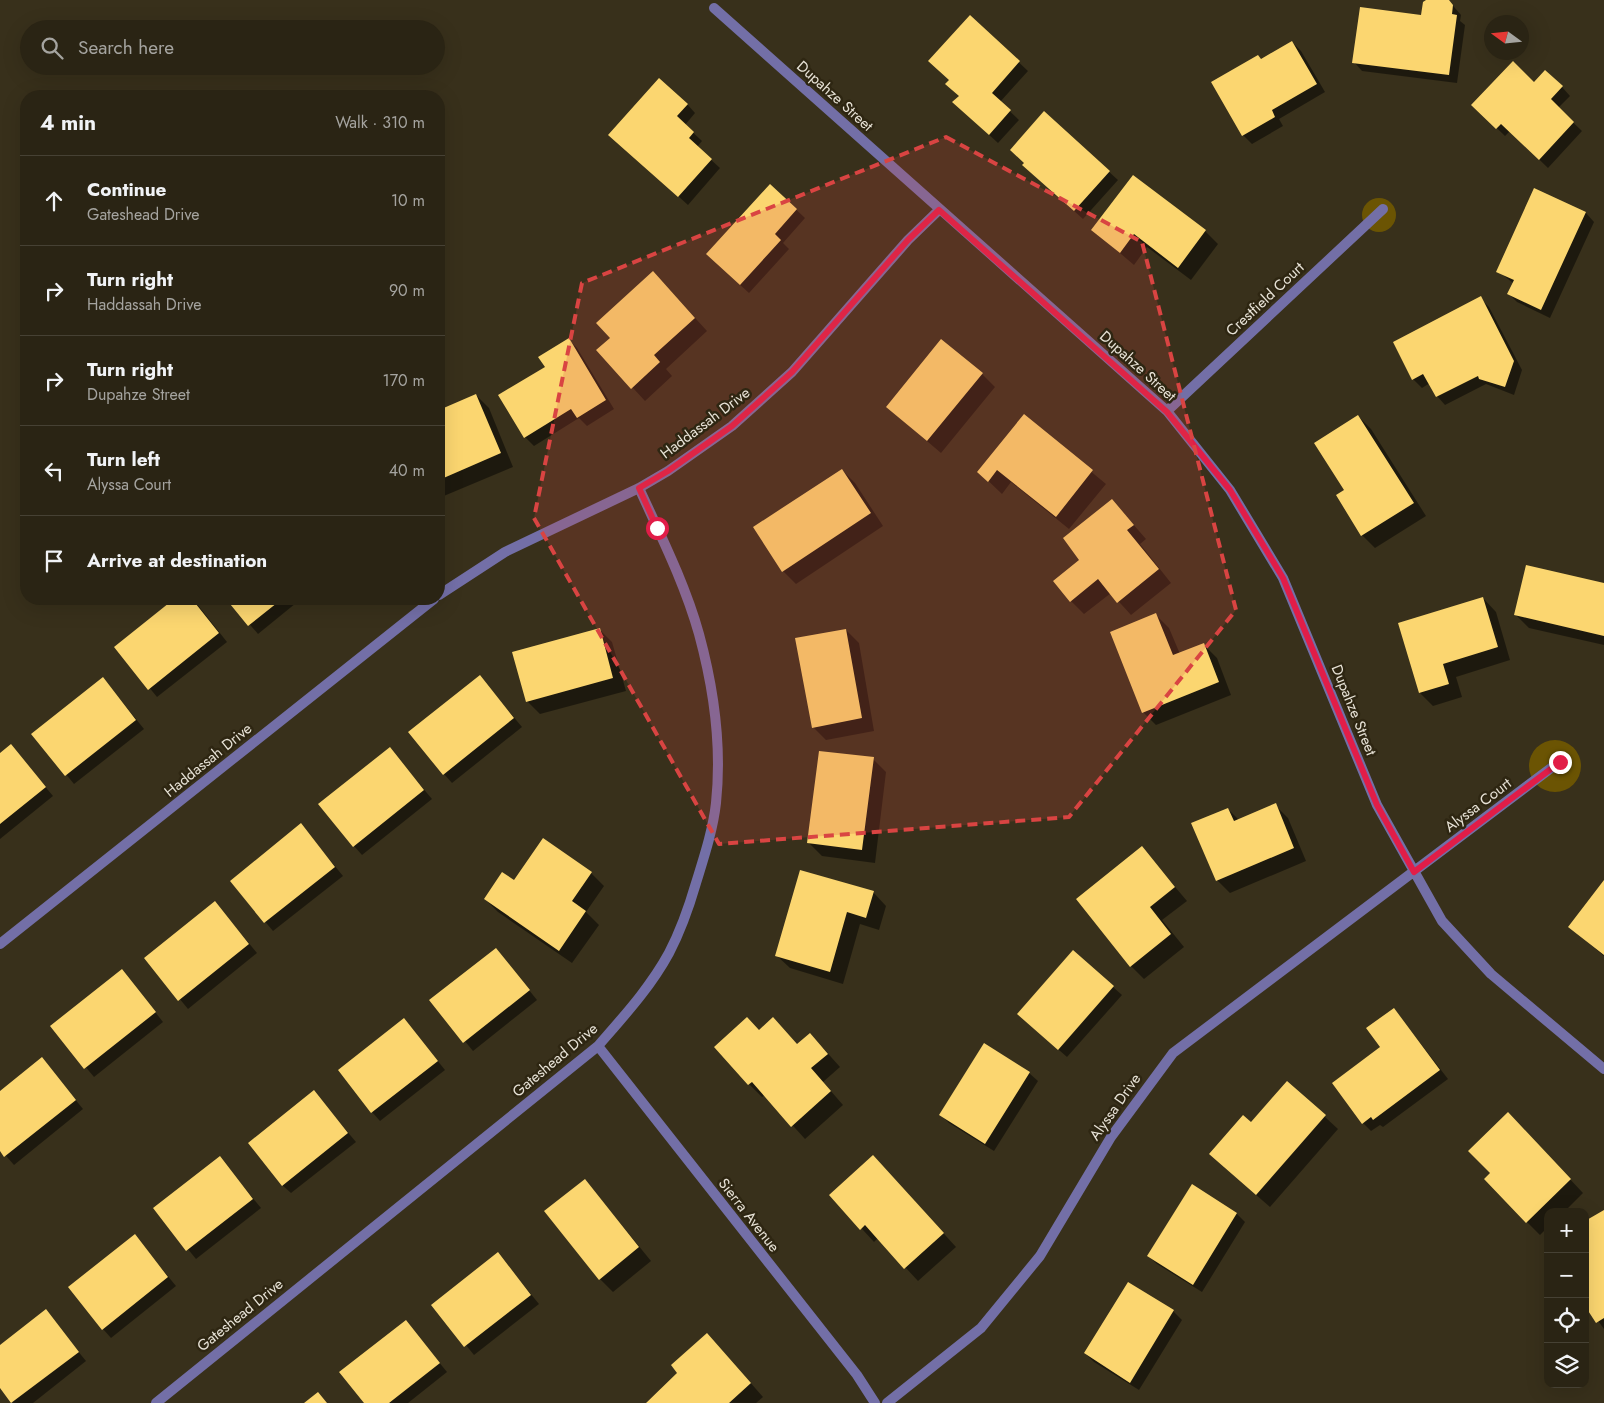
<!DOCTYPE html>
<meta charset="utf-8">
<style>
body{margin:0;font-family:Jost,sans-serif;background:#363022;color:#f1f3f6}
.controls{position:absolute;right:15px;bottom:15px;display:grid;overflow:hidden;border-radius:10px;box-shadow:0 5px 20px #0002}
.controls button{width:45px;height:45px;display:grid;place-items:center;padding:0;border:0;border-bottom:1px solid #464134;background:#2a2414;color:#f1f3f6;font:25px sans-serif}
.compass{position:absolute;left:1484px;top:15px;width:45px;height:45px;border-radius:50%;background:#2a2414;box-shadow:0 5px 20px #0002;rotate:285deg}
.stop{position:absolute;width:15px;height:15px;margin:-11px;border:4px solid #e11d48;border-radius:50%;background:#fff}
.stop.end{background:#e11d48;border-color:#fff;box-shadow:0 1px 5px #0008}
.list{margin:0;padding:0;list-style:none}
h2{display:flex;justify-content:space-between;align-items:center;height:65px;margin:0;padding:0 20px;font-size:21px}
h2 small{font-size:16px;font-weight:400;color:#a5a4a0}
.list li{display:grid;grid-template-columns:32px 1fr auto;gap:15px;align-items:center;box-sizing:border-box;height:90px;padding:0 20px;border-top:1px solid #464134}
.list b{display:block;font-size:19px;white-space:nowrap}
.list p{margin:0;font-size:16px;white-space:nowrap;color:#a5a4a0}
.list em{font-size:16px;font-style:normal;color:#a5a4a0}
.icon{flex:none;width:28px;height:28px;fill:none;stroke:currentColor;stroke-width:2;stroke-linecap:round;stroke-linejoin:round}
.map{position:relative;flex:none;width:1604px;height:1403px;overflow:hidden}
.search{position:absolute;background:#2a2414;box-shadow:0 5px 20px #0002;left:20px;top:20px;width:425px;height:55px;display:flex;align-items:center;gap:12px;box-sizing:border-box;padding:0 18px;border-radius:28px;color:#a5a4a0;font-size:19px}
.panel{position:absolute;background:#2a2414;box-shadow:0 5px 20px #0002;left:20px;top:90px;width:425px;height:515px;border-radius:20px}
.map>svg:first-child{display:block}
.green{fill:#6b5403}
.shadow{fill:#0007}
.building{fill:#fbd670}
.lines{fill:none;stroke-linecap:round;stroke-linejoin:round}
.street{stroke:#736fa7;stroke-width:10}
.route{stroke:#e11d48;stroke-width:6}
.marked{fill:#d94442;fill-opacity:0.2;stroke:#d94442;stroke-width:4;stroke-dasharray:10 6;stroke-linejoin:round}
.labels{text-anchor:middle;stroke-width:5;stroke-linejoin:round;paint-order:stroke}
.street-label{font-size:15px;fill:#e8e3d7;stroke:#2e2612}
</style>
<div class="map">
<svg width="1604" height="1403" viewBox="0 0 1604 1403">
<rect width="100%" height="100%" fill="#38301b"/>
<!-- green -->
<path class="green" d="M1362 215a17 17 0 1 1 34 0a17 17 0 1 1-34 0Z
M1529 766a26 26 0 1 1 52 0a26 26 0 1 1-52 0Z"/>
<!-- shadow -->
<path class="shadow" d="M1428 0H1448L1461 15 1460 21 1465 25 1457 83 1362 71 1354 62 1422 17Z
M970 17 1028 71 1000 102 1019 120 998 143 963 111 960 96Z
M1292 42 1301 51 1325 92 1279 119 1283 126 1252 144 1243 135 1213 82 1262 60Z
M1535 83 1562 87 1570 96 1558 108 1582 131 1548 168 1510 131 1505 136 1473 105Z
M687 104 695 113 685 125 702 141 697 147 720 168 688 205 619 143Z
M1044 113 1118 180 1083 219 1033 174Z
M770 185 805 218 783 243 789 249 749 293 716 263Z
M1535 190 1586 213 1594 222 1550 318 1517 302 1509 294 1513 283 1498 271Z
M1093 230 1205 231 1218 244 1191 280 1147 247 1134 265Z
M666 286 707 331 666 369 672 376 645 401 598 350Z
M1480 298 1489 307 1522 370 1514 395 1486 384 1445 405 1437 396 1430 383 1422 388 1413 379Z
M569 340 577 348 614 409 587 426 579 418 534 446 525 437 500 396 546 367Z
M982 374 995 387 941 453 887 407Z
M476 395 489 408 513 467 439 498V411Z
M1024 416 1106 484 1069 529 1011 482 1002 494 979 472Z
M1358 416 1371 429 1426 516 1375 548 1362 535 1338 496 1345 491Z
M842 470 855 483 883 526 796 584 783 571Z
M1112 500 1146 539 1140 544 1171 583 1131 615 1111 593 1084 614 1071 601 1081 561Z
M1604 584V645L1529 628 1516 615Z
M1483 598 1496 612 1510 660 1456 677 1462 697 1433 706 1420 693 1400 624Z
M176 599H193L227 642 157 697 116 647Z
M228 599H301L258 634Z
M1156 615 1169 628 1180 654 1204 645 1217 658 1231 695 1156 725 1143 712Z
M599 629 612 642 626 691 540 714 527 701Z
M846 630 859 643 874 731 826 740 813 727Z
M480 677 522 727 452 783 444 774Z
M103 678 144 729 74 784 33 734Z
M11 746 53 796 0 839V755Z
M390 749 432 799 362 855 354 846Z
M873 759 886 772 875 863 822 856 809 843Z
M1275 805 1288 818 1306 861 1230 893 1217 880 1228 809 1239 820Z
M301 825 343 876 273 931 231 881Z
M1142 848 1187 901 1162 920 1184 947 1144 979 1131 966Z
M591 873 604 886 586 912 599 925 572 963 498 912 485 899 514 882Z
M1604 882V956L1570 927Z
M873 892 886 906 879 930 860 924 843 984 790 968 776 955Z
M215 903 257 953 188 1009 146 958Z
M496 949 537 1000 473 1051 431 1000Z
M130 980 163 1022 94 1077 52 1027Z
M1113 987 1122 995 1067 1057 1028 1023Z
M1394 1009 1448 1079 1383 1127 1380 1125 1371 1131 1363 1123 1382 1047Z
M404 1019 445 1070 380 1121 372 1112Z
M759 1031 798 1045 823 1048 840 1067 823 1082 843 1105 805 1139 765 1095 762 1097 749 1084Z
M984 1044 1029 1073 1038 1081 994 1151 949 1123 941 1115Z
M42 1059 83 1109 14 1165 0 1149V1092Z
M1287 1082 1338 1129 1270 1207 1224 1167Z
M314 1092 356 1142 291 1193 282 1185Z
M1521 1127 1583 1193 1564 1212H1548V1227L1540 1235 1527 1222 1492 1173Z
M220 1158 261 1208 196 1259 155 1209Z
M886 1170 956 1247 918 1281 878 1238 874 1242 831 1195Z
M585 1180 651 1261 613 1292 600 1279Z
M1192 1186 1237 1214 1245 1222 1202 1292 1157 1264 1148 1256Z
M1604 1211V1329L1585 1303Z
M135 1236 176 1286 111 1338 103 1329Z
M498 1254 539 1304 474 1355 433 1305Z
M1129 1283 1173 1311 1182 1320 1139 1390 1094 1362 1085 1353Z
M45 1311 86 1361 33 1403H13L0 1386V1347Z
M406 1322 447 1372 408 1403H365Z
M720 1348 763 1397 756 1403 647 1402 679 1373Z"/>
<!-- building -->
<path class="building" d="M1426 0H1449L1453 5 1452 14 1457 15 1449 75 1352 63 1360 7 1421 15 1423 2Z
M970 15 1020 61 992 93 1011 110 989 135 952 102 959 96 945 84 949 80 928 61Z
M1292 41 1317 84 1272 110 1275 117 1242 136 1211 82 1258 55 1261 59Z
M1513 61 1534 82 1545 70 1563 86 1551 99 1574 122 1539 160 1501 124 1496 129 1471 105Z
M659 78 688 104 677 116 694 132 689 138 712 159 678 197 608 135Z
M1044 111 1110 171 1074 211 1022 165 1024 163 1010 150Z
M1133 175 1206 230 1178 268 1134 234 1120 253 1091 230Z
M770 184 797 209 775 234 781 240 740 285 706 254Z
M1534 188 1586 212 1541 310 1507 294 1514 280 1496 272Z
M653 271 695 318 654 355 660 362 631 389 596 350 610 338 596 323Z
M1481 296 1514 361 1505 387 1479 379 1478 376 1436 397 1423 374 1412 380 1393 342Z
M569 338 606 400 577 418 571 409 524 438 498 395 545 367 538 357Z
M941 339 983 373 927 441 886 407Z
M476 394 501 453 439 480V410Z
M1024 414 1093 470 1056 517 997 470 988 482 977 472Z
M1358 415 1414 503 1361 536 1336 495 1344 490 1314 443Z
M842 469 871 513 782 572 753 527Z
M1112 499 1134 525 1127 530 1159 569 1117 603 1098 579 1070 602 1053 581 1079 560 1063 538Z
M1526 565 1604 583V636L1514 615Z
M1483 597 1498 647 1443 664 1449 684 1419 693 1398 623Z
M174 599H192L219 633 148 690 114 647Z
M226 599H282L248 626Z
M1156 613 1173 655 1204 643 1219 682 1142 713 1110 632Z
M600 628 613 678 526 702 512 652Z
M846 629 862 718 812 728 795 638Z
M480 675 514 718 443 775 408 732Z
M103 677 136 720 65 776 31 734Z
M11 744 46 787 0 824V753Z
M390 747 424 790 353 847 318 804Z
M819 751 874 757 862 850 807 843Z
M1276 803 1294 848 1216 881 1191 823 1228 808 1234 821Z
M301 823 335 867 264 923 230 881Z
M543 838 592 872 572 901 586 911 559 951 484 899 502 872 514 880Z
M1142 846 1175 887 1150 907 1171 934 1130 967 1076 899Z
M800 870 874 891 866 918 847 912 830 972 775 956Z
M1604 880V955L1568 927Z
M215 901 249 944 178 1001 144 958Z
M496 948 530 990 463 1043 429 1000Z
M1073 950 1114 986 1058 1050 1017 1014Z
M122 969 156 1012 84 1069 50 1026Z
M1394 1008 1440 1070 1373 1120 1371 1117 1362 1124 1332 1083 1380 1047 1366 1028Z
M747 1017 759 1030 773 1017 797 1044 810 1033 828 1054 811 1068 831 1091 791 1127 752 1082 748 1085 714 1047Z
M404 1018 438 1061 371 1113 338 1070Z
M984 1043 1030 1072 985 1144 939 1115Z
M42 1057 76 1100 4 1157 0 1151V1091Z
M1287 1081 1326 1115 1256 1195 1209 1154 1243 1115 1251 1122Z
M314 1090 348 1133 282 1186 248 1143Z
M1508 1112 1571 1179 1526 1223 1484 1179 1490 1173 1468 1151Z
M873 1155 944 1233 904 1269 865 1225 860 1230 829 1195Z
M220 1156 253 1199 186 1251 153 1208Z
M585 1179 639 1247 599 1280 544 1211Z
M1192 1184 1237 1213 1193 1285 1147 1256Z
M1604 1210V1318L1596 1323 1585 1306V1221Z
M135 1234 168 1277 102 1330 68 1287Z
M498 1252 531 1295 464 1347 431 1305Z
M1128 1282 1174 1310 1130 1383 1084 1353Z
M46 1309 79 1352 11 1403 0 1388V1345Z
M406 1320 440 1363 389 1403H364L339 1372Z
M707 1333 751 1383 729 1403H646L677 1373 671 1365Z
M318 1392 327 1403H304Z"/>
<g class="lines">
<!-- street -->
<path class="street" d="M714 8 1167 411 1230 490 1283 578 1377 805 1442 921 1491 974 1604 1069
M1167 411 1383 209
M439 595 505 552 639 488 668 471 732 426 792 372 908 240 939 210
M0 944 434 599
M598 1046 857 1375 875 1403
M156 1403 598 1046C623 1017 650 988 669 953 680 932 689 907 696 883 704 857 713 830 716 803 722 746 714 689 699 634 685 584 661 536 639 488
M887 1403 981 1328 1040 1256 1111 1137 1173 1053 1559 762"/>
</g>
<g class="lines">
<!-- route -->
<path class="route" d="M657 528 639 488 668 471 732 426 792 372 908 240 939 210 1167 412 1230 490 1283 578 1377 805 1414 872 1560 762"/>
</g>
<!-- marked area -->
<path class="marked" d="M946 137 1142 242 1236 610 1069 817 719 844 534 518 582 283Z"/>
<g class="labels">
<!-- street labels -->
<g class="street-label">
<text transform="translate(835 96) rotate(42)" y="5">Dupahze Street</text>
<text transform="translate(1265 299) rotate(-43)" y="5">Crestfield Court</text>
<text transform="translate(1138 366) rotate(42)" y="5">Dupahze Street</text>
<text transform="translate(705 423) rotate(-37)" y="5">Haddassah Drive</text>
<text transform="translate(1354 710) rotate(68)" y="5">Dupahze Street</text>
<text transform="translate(208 760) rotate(-39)" y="5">Haddassah Drive</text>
<text transform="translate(1478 805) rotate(-37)" y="5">Alyssa Court</text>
<text transform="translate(555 1060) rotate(-40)" y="5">Gateshead Drive</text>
<text transform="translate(1115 1107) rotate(-55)" y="5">Alyssa Drive</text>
<text transform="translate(749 1215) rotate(52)" y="5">Sierra Avenue</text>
<text transform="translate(240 1315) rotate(-39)" y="5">Gateshead Drive</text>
</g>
</g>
</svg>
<div class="controls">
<button>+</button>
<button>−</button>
<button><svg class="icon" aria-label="locate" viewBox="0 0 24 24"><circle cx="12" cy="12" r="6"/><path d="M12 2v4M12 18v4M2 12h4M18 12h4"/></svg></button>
<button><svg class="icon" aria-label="layers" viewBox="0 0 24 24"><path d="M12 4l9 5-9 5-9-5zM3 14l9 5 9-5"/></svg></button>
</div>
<svg class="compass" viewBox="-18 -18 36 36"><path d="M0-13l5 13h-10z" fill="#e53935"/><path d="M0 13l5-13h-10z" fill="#a5a4a0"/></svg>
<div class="stop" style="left:657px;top:528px"></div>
<div class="stop end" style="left:1560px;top:762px"></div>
<div class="search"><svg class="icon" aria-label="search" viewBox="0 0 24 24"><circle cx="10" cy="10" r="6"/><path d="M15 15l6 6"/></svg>Search here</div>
<section class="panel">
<h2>4 min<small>Walk · 310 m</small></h2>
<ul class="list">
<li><svg class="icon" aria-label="ahead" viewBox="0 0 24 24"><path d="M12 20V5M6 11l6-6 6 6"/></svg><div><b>Continue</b><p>Gateshead Drive</p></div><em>10 m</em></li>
<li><svg class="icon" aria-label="right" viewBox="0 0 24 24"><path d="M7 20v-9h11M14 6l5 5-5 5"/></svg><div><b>Turn right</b><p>Haddassah Drive</p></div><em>90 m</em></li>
<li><svg class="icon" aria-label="right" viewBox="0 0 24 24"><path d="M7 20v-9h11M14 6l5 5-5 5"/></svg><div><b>Turn right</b><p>Dupahze Street</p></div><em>170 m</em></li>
<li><svg class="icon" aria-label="left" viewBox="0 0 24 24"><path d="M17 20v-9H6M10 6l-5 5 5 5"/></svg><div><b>Turn left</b><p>Alyssa Court</p></div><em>40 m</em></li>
<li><svg class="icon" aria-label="arrive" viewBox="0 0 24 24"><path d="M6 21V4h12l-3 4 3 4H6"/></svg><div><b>Arrive at destination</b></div></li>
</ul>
</section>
</div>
